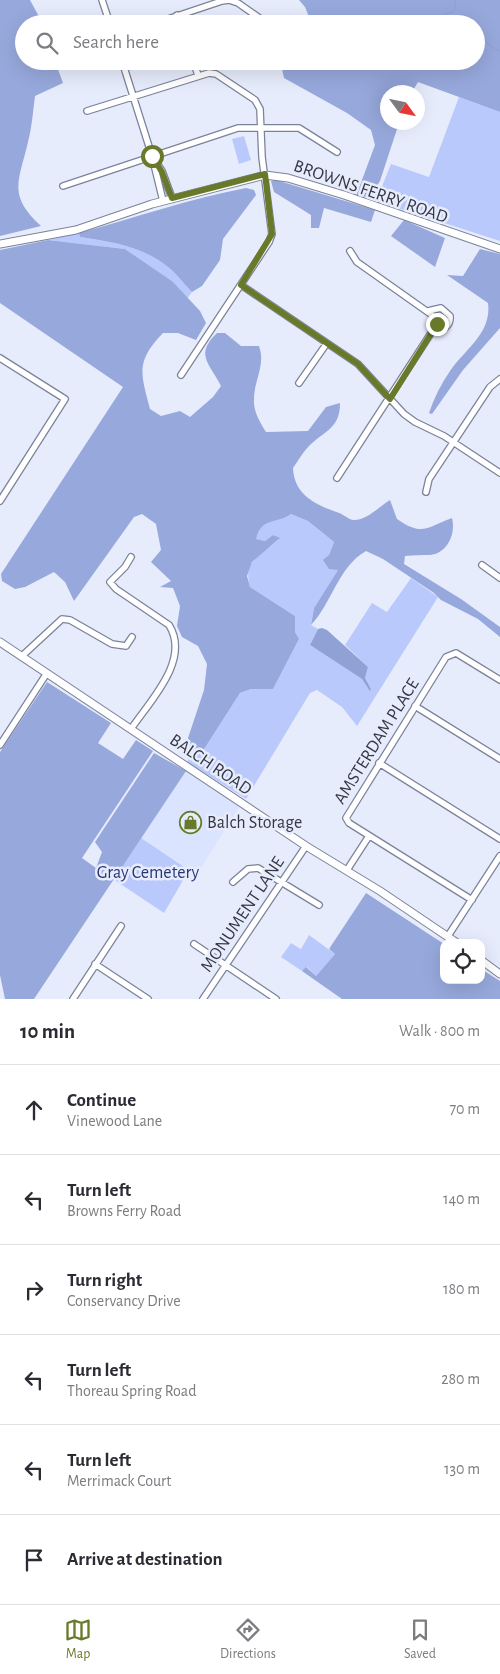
<!DOCTYPE html>
<meta charset="utf-8">
<style>
body{margin:0;font-family:"Alegreya Sans",sans-serif;background:#f7f7f7;color:#2b2b33}
.controls{position:absolute;right:15px;bottom:15px;display:grid;overflow:hidden;border-radius:10px;box-shadow:0 5px 20px #0002}
.controls button{width:45px;height:45px;display:grid;place-items:center;padding:0;border:0;border-bottom:1px solid #e1e1e2;background:#fff;color:#2b2b33;font:25px sans-serif}
.compass{position:absolute;left:380px;top:85px;width:45px;height:45px;border-radius:50%;background:#fff;box-shadow:0 5px 20px #0002;rotate:123deg}
.stop{position:absolute;width:15px;height:15px;margin:-11px;border:4px solid #687a29;border-radius:50%;background:#fff}
.stop.end{background:#687a29;border-color:#fff;box-shadow:0 1px 5px #0008}
.list{margin:0;padding:0;list-style:none}
h2{display:flex;justify-content:space-between;align-items:center;height:65px;margin:0;padding:0 20px;font-size:21px}
h2 small{font-size:16px;font-weight:400;color:#7c7c81}
.list li{display:grid;grid-template-columns:32px 1fr auto;gap:15px;align-items:center;box-sizing:border-box;height:90px;padding:0 20px;border-top:1px solid #e1e1e2}
.list b{display:block;font-size:19px;white-space:nowrap}
.list p{margin:0;font-size:16px;white-space:nowrap;color:#7c7c81}
.list em{font-size:16px;font-style:normal;color:#7c7c81}
.icon{flex:none;width:28px;height:28px;fill:none;stroke:currentColor;stroke-width:2;stroke-linecap:round;stroke-linejoin:round}
.map{position:relative;flex:none;width:500px;height:999px;overflow:hidden}
.search{position:absolute;background:#fff;box-shadow:0 5px 20px #0002;left:15px;right:15px;top:15px;height:55px;display:flex;align-items:center;gap:12px;box-sizing:border-box;padding:0 18px;border-radius:28px;color:#7c7c81;font-size:19px}
.sheet{height:605px;background:#fff}
nav{display:flex;justify-content:space-around;align-items:center;box-sizing:border-box;height:70px;border-top:1px solid #e1e1e2;background:#fff;font-size:14px;color:#7c7c81}
nav a{display:grid;justify-items:center;gap:2px}
nav .on{color:#687a29}
.map>svg:first-child{display:block}
.built{fill:#dbe4fe}
.green{fill:#b9c9fc}
.forest{fill:#97a8dc}
.water{fill:#90a1d5}
.lines{fill:none;stroke-linecap:round;stroke-linejoin:round}
.stream{stroke:#90a1d5;stroke-width:1}
.minor-casing{stroke:#7b839a;stroke-width:8}
.tertiary-casing{stroke:#7b839a;stroke-width:9}
.minor{stroke:#fff;stroke-width:5.5}
.tertiary{stroke:#fff;stroke-width:7}
.route{stroke:#687a29;stroke-width:6}
.labels{text-anchor:middle;stroke-width:5;stroke-linejoin:round;paint-order:stroke}
.street-label{font-size:18px;fill:#353843;stroke:#e7ecfc}
.poi-label{font-size:18px;fill:#353843;stroke:#e7ecfc;text-anchor:start}
.park-label{font-size:18px;fill:#283574;stroke:#e7ecfc}
</style>
<div class="map">
<svg width="500" height="999" viewBox="0 0 500 999">
<rect width="100%" height="100%" fill="#e7ecfc"/>
<!-- built -->
<path class="built" d="M186 771 240 806 197 874 141 838Z"/>
<!-- green -->
<path class="green" d="M459 97 500 112V241L376 201 391 164 429 177Z
M244 136 251 160 239 164 232 139Z
M79 233 80 237C112 242 142 246 168 267 177 274 184 284 192 292L187 299 172 281 125 249 48 240Z
M291 514 308 521 334 542 329 555 338 570 314 608 311 625 318 629 310 645 362 679 370 690 371 689 365 678 368 667 345 645 372 603 387 612 411 578 438 597 357 726 342 707 317 690 310 693 246 799 187 762 190 756 201 754 240 693 251 689H273L299 639 295 632V616L250 587C242 559 263 555 279 539L273 535 265 541 255 539C260 521 275 519 291 514Z
M141 838 189 870 164 913 113 879Z
M309 935 335 954 316 976 307 967 302 971 281 957 291 943 301 949Z"/>
<!-- forest -->
<path class="forest" d="M0 0H30L43 24H24V61H55L63 83 35 96C33 111 32 127 28 142 19 181 7 195 41 226L0 236Z
M299 0H500V112L418 82 412 92H388V122L399 123 380 181 370 197 356 196 375 145 371 130 347 113 284 78 282 69 289 61H476V24H312L305 7Z
M276 180 375 210 371 222 324 208 319 228H311V215L274 192 271 181Z
M246 188 254 190 256 195 223 239 220 260 202 286 192 292C184 284 177 274 168 267 142 246 112 242 80 237L79 233C134 218 189 199 246 188Z
M404 220 445 238 435 267 391 236Z
M48 240 125 249 172 281 200 311 206 323 196 340 178 333H163C135 362 141 374 150 409L161 416 180 411 190 417 213 397 221 386C210 364 194 355 217 333H225L241 346H259C266 365 254 380 254 399 253 411 260 422 266 432L308 431 326 407 340 403C340 429 325 430 309 446 303 452 298 461 293 468 294 495 316 505 339 513 343 514 348 519 353 520 366 521 380 506 390 500L397 519C423 537 427 527 452 518 456 533 448 553 430 555 421 555 414 555 405 556L404 564 461 599 500 627V637L478 619 441 600 434 593 383 559 366 551C338 567 332 603 311 625L314 608 338 570 329 569 323 560 329 555 334 542 308 521 291 514C277 524 261 517 256 539L265 541 273 535 280 538 252 562 247 576 250 587 295 616V632L299 639 273 689H251L240 693 201 754 190 756 188 738 204 690 207 664 198 646 182 637 177 626 180 606 173 588 160 587 171 581 151 562 161 550 156 524 142 514 134 517 74 601 65 582 54 572 25 587 15 589 2 581 1 574 123 387 0 303V250Z
M480 249 500 254V328L463 370 432 414 429 413C434 398 441 384 450 371 465 349 492 333 488 303L447 275 463 276Z
M47 682 111 723 98 743 123 759 136 740 153 751 82 858 96 868 102 852 95 842 154 753 186 771 34 999H5L0 975V752Z
M366 893 444 944V980H481V969L500 981V999H342L302 971 306 967 316 976 335 954 329 949Z"/>
<!-- water -->
<path class="water" d="M322 628 327 630 368 667 365 678 371 689 370 691 362 679 310 645 318 629Z"/>
<g class="lines">
<!-- stream -->
<path class="stream" d="M435 24 437 17 454 11 456 2 453 0
M476 35 500 52"/>
<defs>
<path id="minor" d="M102 0 110 24
M177 15 180 24
M153 24 222 1 229 0 238 3 268 24
M122 61 152 156 163 201
M193 61 198 75
M87 111 209 73 216 74 255 100 260 109 262 157 272 234 269 242 181 375
M154 159 162 171 172 198
M63 186 238 128H299L337 152
M241 285 358 364 404 414 415 422 444 436 500 473
M428 311 441 308 450 316C451 327 443 329 434 332
M0 358 65 399 0 501
M299 383 327 343
M337 478 437 324 432 315 357 262 350 251
M426 492 429 479 490 387 500 379
M482 565 500 578
M22 656 62 619 70 620 112 644 126 646 132 637
M415 706 500 759
M131 729C150 701 191 660 169 625L116 589 110 582 125 567 131 557
M0 745 47 673
M379 763 500 839
M347 870 369 836
M233 882 248 869 258 868 319 905
M472 900 349 823 346 818 446 657 456 653 500 680
M448 936 500 856
M194 944 276 999
M95 964 148 999
M73 999 121 926
M203 999 306 846"/>
<path id="tertiary" d="M0 244 76 230 152 204 265 175 288 178 344 195 500 249
M0 642 306 846 380 891 457 943
M481 960 500 974"/>
</defs>
<!-- minor casing -->
<use href="#minor" class="minor-casing"/>
<!-- tertiary casing -->
<use href="#tertiary" class="tertiary-casing"/>
<!-- minor -->
<use href="#minor" class="minor"/>
<!-- tertiary -->
<use href="#tertiary" class="tertiary"/>
</g>
<g class="lines">
<!-- route -->
<path class="route" d="M152 156 162 172 172 198 265 174 272 234 241 285 358 364 390 399 437 324"/>
</g>
<!-- icons -->
<defs>
<symbol id="shop-ring" viewBox="-11 -11 22 22"><circle r="9.5" fill="#e7ecfc" stroke="#687a29" stroke-width="1.5"/><path d="M-5-2.5h2.3a2.7 3.5 0 0 1 5.4 0H5L5.5 6h-11ZM-1.5-2.5h3a1.5 2.3 0 0 0-3 0Z" fill="#687a29"/></symbol>
</defs>
<g fill-rule="evenodd">
<use href="#shop-ring" x="178" y="810" width="25" height="25"/>
</g>
<g class="labels">
<!-- street labels -->
<g class="street-label">
<text transform="translate(371 191) rotate(19)" y="6">BROWNS FERRY ROAD</text>
<text transform="translate(376 741) rotate(-58)" y="6">AMSTERDAM PLACE</text>
<text transform="translate(211 764) rotate(34)" y="6">BALCH ROAD</text>
<text transform="translate(242 914) rotate(-56)" y="6">MONUMENT LANE</text>
</g>
<!-- poi labels -->
<g class="poi-label">
<text x="207" y="828">Balch Storage</text>
</g>
<!-- park labels -->
<g class="park-label">
<text x="148" y="878">Gray Cemetery</text>
</g>
</g>
</svg>
<div class="controls">
<button><svg class="icon" aria-label="locate" viewBox="0 0 24 24"><circle cx="12" cy="12" r="6"/><path d="M12 2v4M12 18v4M2 12h4M18 12h4"/></svg></button>
</div>
<svg class="compass" viewBox="-18 -18 36 36"><path d="M0-13l5 13h-10z" fill="#e53935"/><path d="M0 13l5-13h-10z" fill="#7c7c81"/></svg>
<div class="stop" style="left:152px;top:156px"></div>
<div class="stop end" style="left:437px;top:324px"></div>
<div class="search"><svg class="icon" aria-label="search" viewBox="0 0 24 24"><circle cx="10" cy="10" r="6"/><path d="M15 15l6 6"/></svg>Search here</div>
</div>
<section class="sheet">
<h2>10 min<small>Walk · 800 m</small></h2>
<ul class="list">
<li><svg class="icon" aria-label="ahead" viewBox="0 0 24 24"><path d="M12 20V5M6 11l6-6 6 6"/></svg><div><b>Continue</b><p>Vinewood Lane</p></div><em>70 m</em></li>
<li><svg class="icon" aria-label="left" viewBox="0 0 24 24"><path d="M17 20v-9H6M10 6l-5 5 5 5"/></svg><div><b>Turn left</b><p>Browns Ferry Road</p></div><em>140 m</em></li>
<li><svg class="icon" aria-label="right" viewBox="0 0 24 24"><path d="M7 20v-9h11M14 6l5 5-5 5"/></svg><div><b>Turn right</b><p>Conservancy Drive</p></div><em>180 m</em></li>
<li><svg class="icon" aria-label="left" viewBox="0 0 24 24"><path d="M17 20v-9H6M10 6l-5 5 5 5"/></svg><div><b>Turn left</b><p>Thoreau Spring Road</p></div><em>280 m</em></li>
<li><svg class="icon" aria-label="left" viewBox="0 0 24 24"><path d="M17 20v-9H6M10 6l-5 5 5 5"/></svg><div><b>Turn left</b><p>Merrimack Court</p></div><em>130 m</em></li>
<li><svg class="icon" aria-label="arrive" viewBox="0 0 24 24"><path d="M6 21V4h12l-3 4 3 4H6"/></svg><div><b>Arrive at destination</b></div></li>
</ul>
</section>
<nav>
<a class="on"><svg class="icon" aria-label="map" viewBox="0 0 24 24"><path d="M3 6l6-2 6 2 6-2v14l-6 2-6-2-6 2zM9 4v14M15 6v14"/></svg>Map</a>
<a><svg class="icon" aria-label="directions" viewBox="0 0 24 24"><path d="M12 3l9 9-9 9-9-9zM9 14v-3h6M13 9l2 2-2 2"/></svg>Directions</a>
<a><svg class="icon" aria-label="saved" viewBox="0 0 24 24"><path d="M7 4h10v16l-5-4-5 4z"/></svg>Saved</a>
</nav>
